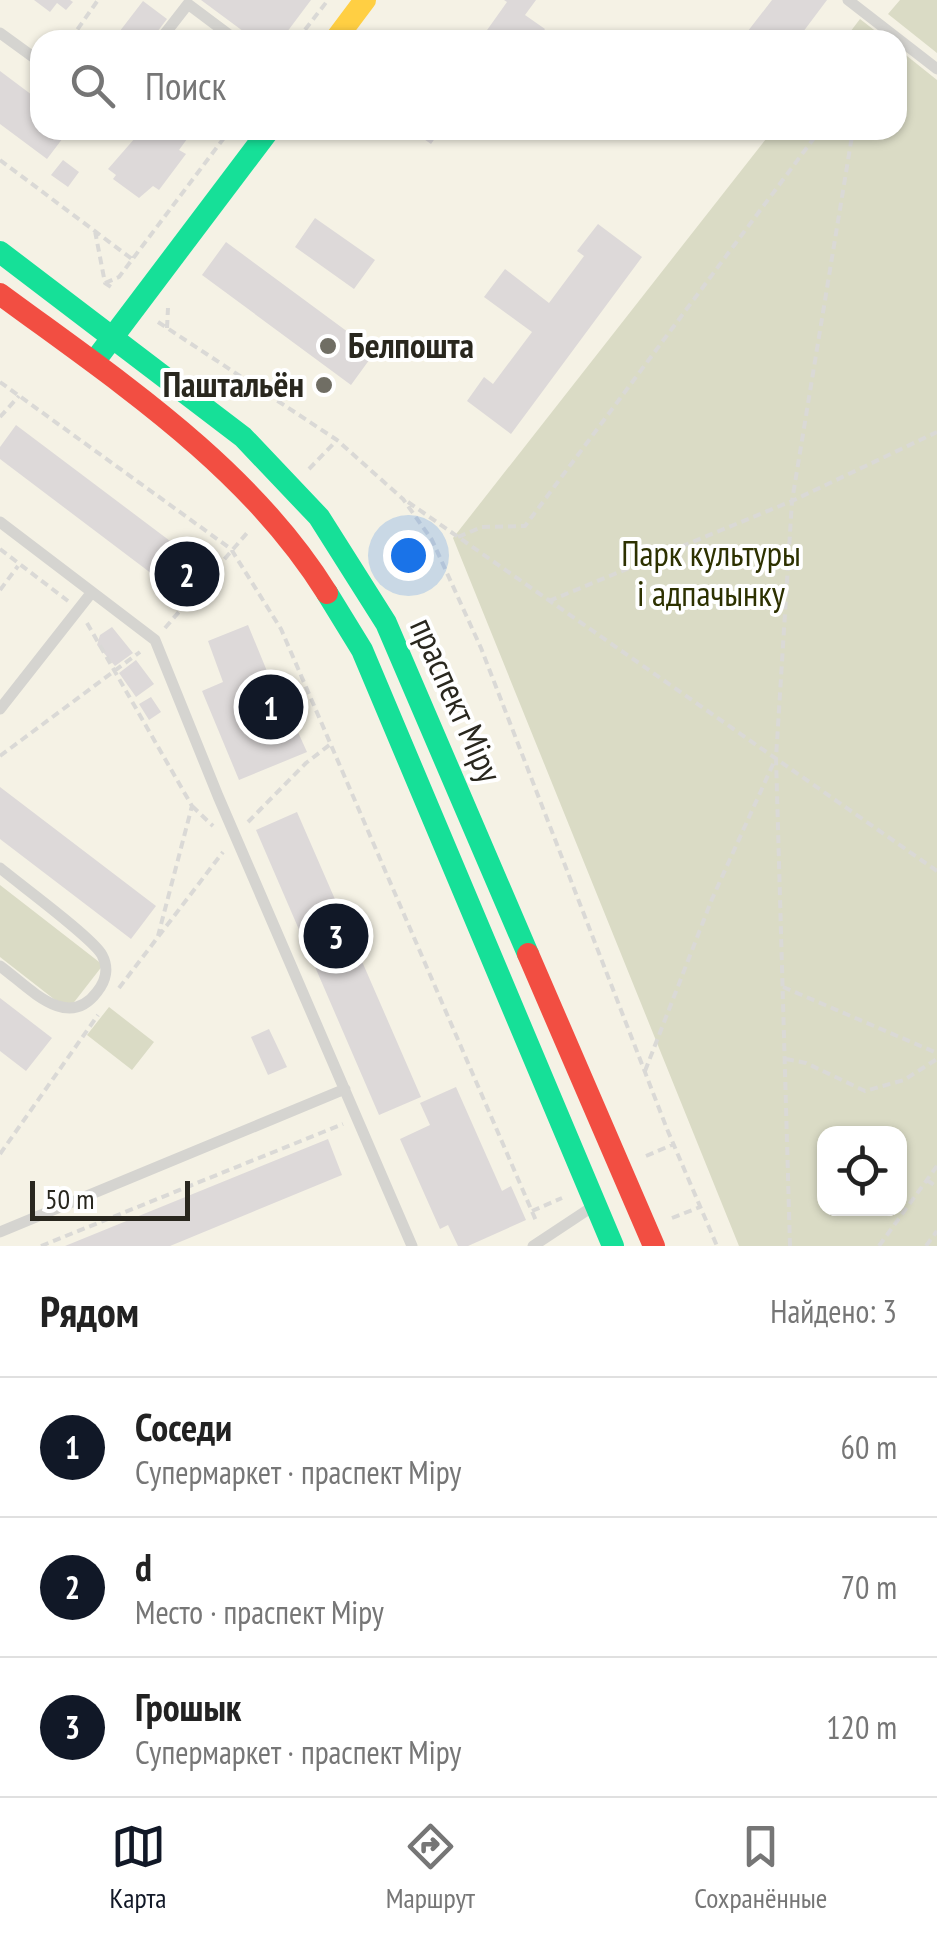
<!DOCTYPE html>
<html lang="ru">
<meta charset="utf-8">
<style>
body{margin:0;font-family:"PT Sans Narrow",sans-serif;background:#f6f6f6;color:#222}
.controls{position:absolute;right:30px;bottom:30px;display:grid;overflow:hidden;border-radius:20px;box-shadow:0 2px 8px #0004}
.controls button{width:90px;height:90px;display:grid;place-items:center;padding:0;border:0;border-bottom:2px solid #e0e0e0;background:#fff;color:#222;font:50px sans-serif}
.scale{position:absolute;left:30px;bottom:25px;width:160px;box-sizing:border-box;padding-left:10px;border:5px solid #29271e;border-top:0;font-size:28px;line-height:35px;white-space:nowrap;color:#29271e;-webkit-text-stroke:8px #fff;paint-order:stroke}
.you{position:absolute;left:408px;top:555px;width:35px;height:35px;margin:-25px;border:8px solid #fff;border-radius:50%;background:#1a73e8;box-shadow:0 0 0 15px #1a73e833}
.badge{display:grid;place-items:center;width:65px;height:65px;border-radius:50%;background:#111827;color:#fff;font-size:32px;font-weight:700}
.pin{position:absolute;translate:-50% -50%;border:5px solid #fff;box-shadow:0 2px 10px #0006}
.list{margin:0;padding:0;list-style:none}
h2{display:flex;justify-content:space-between;align-items:center;height:130px;margin:0;padding:0 40px;font-size:42px}
h2 small{font-size:32px;font-weight:400;color:#767676}
.list li{display:grid;grid-template-columns:65px 1fr auto;gap:30px;align-items:center;box-sizing:border-box;height:140px;padding:0 40px;border-top:2px solid #e0e0e0}
.list b{display:block;font-size:38px;white-space:nowrap}
.list p{margin:0;font-size:32px;white-space:nowrap;color:#767676}
.list em{font-size:32px;font-style:normal;color:#767676}
.icon{flex:none;width:55px;height:55px;fill:none;stroke:currentColor;stroke-width:2;stroke-linecap:round;stroke-linejoin:round}
.map{position:relative;flex:none;width:937px;height:1246px;overflow:hidden}
.search{position:absolute;background:#fff;box-shadow:0 2px 8px #0004;left:30px;right:30px;top:30px;height:110px;display:flex;align-items:center;gap:25px;box-sizing:border-box;padding:0 35px;border-radius:30px;color:#767676;font-size:38px}
.sheet{height:550px;background:#fff}
nav{display:flex;justify-content:space-around;align-items:center;box-sizing:border-box;height:140px;border-top:2px solid #e0e0e0;background:#fff;font-size:28px;color:#767676}
nav a{display:grid;justify-items:center;gap:5px}
nav .on{color:#111827}
.map>svg:first-child{display:block}
.green{fill:#dadbc5;fill-rule:evenodd}
.building{fill:#ddd9d9}
.lines{fill:none;stroke-linecap:round;stroke-linejoin:round}
.path{stroke:#dad9d6;stroke-width:4;stroke-dasharray:8 5;stroke-linecap:butt}
.lane{stroke:#d5d4d0;stroke-width:11}
.fast{stroke:#16e098;stroke-width:22}
.slow{stroke:#ffcf43;stroke-width:22}
.jam{stroke:#f24e42;stroke-width:22}
.poi-dot{fill:#706e64;stroke:#fff;stroke-width:4}
.labels{text-anchor:middle;stroke-width:8;stroke-linejoin:round;paint-order:stroke}
.poi-label{font-size:35px;font-weight:bold;fill:#29271e;stroke:#fff;text-anchor:start}
.park-label{font-size:35px;fill:#2d3100;stroke:#fff}
.street-label{font-size:35px;fill:#29271e;stroke:#fff}
</style>
<div class="map">
<svg width="937" height="1246" viewBox="0 0 937 1246">
<rect width="100%" height="100%" fill="#f5f2e5"/>
<!-- green -->
<path class="green" d="M900 0H937V53L888 14Z
M860 19 887 40H844Z
M897 48 937 80V1246H739L453 538 773 130H897ZM824 1134H900V1208H824Z
M0 885 103 965 68 1010 0 957Z
M109 1007 154 1042 132 1070 87 1035Z"/>
<!-- building -->
<path class="building" d="M34 0H70L73 2 66 10 57 3 50 12Z
M201 0H311L281 40H255Z
M504 0H536L525 15 545 29 537 40H480L507 2Z
M772 0H827L797 40H741Z
M143 1 167 19 151 40H113Z
M0 71 40 101V130H69L47 159 0 124Z
M142 130H184L190 135 179 150 186 154 159 190 153 186 139 198 113 179 116 175 108 169Z
M411 130H441L431 144Z
M63 160 79 172 68 187 51 175Z
M315 218 375 260 354 289 295 247Z
M598 224 642 257 511 434 467 401 484 377 493 384 532 332 484 297 505 269 549 303 584 256 577 251Z
M226 242 375 352 351 385 202 275Z
M16 425 186 553 183 557 205 573 188 593 169 576 164 583 0 459V447Z
M248 625 292 732 297 730 307 752 239 780 202 691 223 682 208 641Z
M112 627 133 653 115 666 97 645 100 635Z
M136 660 154 684 136 697 119 673Z
M151 697 161 712 149 720 139 704Z
M0 787 156 906 131 939 0 839Z
M297 812 421 1097 379 1115 256 830Z
M0 998 52 1038 26 1071 0 1051Z
M269 1029 287 1067 268 1075 251 1037Z
M456 1087 502 1191 511 1186 526 1220 468 1246H458L448 1225 440 1229 400 1139 430 1125 420 1103Z
M328 1139 342 1175 170 1246H65Z"/>
<g class="lines">
<!-- path -->
<path class="path" d="M70 40 98 0
M297 40 328 0
M0 160 132 259
M95 231 105 283 114 289
M105 283 119 277 230 130
M158 322 337 440 403 499 432 540 481 648 667 1129 717 1246
M167 328 168 308
M0 382 231 549 281 629 537 1223
M0 417 19 396
M309 469 337 440
M408 502 937 871
M458 537 482 527 525 526 820 130
M0 549 68 601
M0 590 18 566
M549 601 792 501 937 432
M87 623 192 806 158 936
M165 628 247 533
M0 756 140 652
M192 806 213 826
M248 822 306 763 332 743
M783 987 937 1053
M119 988 223 852
M786 1059 806 1063 865 1091 904 1080 937 1059
M645 1071 712 899 774 762
M0 1154 98 1015
M646 1156 674 1144
M927 1180 937 1187
M532 1211 562 1198
M672 1218 700 1207
M41 1246 343 1124
M790 1246 776 758 792 501 853 130
M879 1246 937 1166
M926 1246 937 1231"/>
<!-- lane -->
<path class="lane" d="M848 0 937 69
M0 33 40 62
M160 40 188 4 236 40
M0 522 155 640 218 796 412 1246
M0 709 92 592
M0 868C19 884 93 938 102 955 109 968 106 981 97 992 67 1032 29 987 0 966
M0 1232 345 1089
M533 1246 592 1207"/>
<!-- fast -->
<path class="fast" d="M0 252 243 437 319 517 386 623 528 954
M100 354 269 130
M327 593 362 650 613 1246"/>
<!-- slow -->
<path class="slow" d="M335 40 365 0"/>
<!-- jam -->
<path class="jam" d="M0 294C118 381 248 466 327 593
M528 954 654 1246"/>
</g>
<!-- markers -->
<g class="poi-dot">
<circle cx="328" cy="346" r="10"/>
<circle cx="324" cy="385" r="10"/>
</g>
<g class="labels">
<!-- poi labels -->
<g class="poi-label">
<text x="348" y="358">Белпошта</text>
<text x="304" y="397" text-anchor="end">Паштальён</text>
</g>
<!-- park labels -->
<g class="park-label">
<text x="711" y="566">Парк культуры<tspan x="711" dy="40">і адпачынку</tspan></text>
</g>
<!-- street labels -->
<g class="street-label">
<text transform="translate(456 700) rotate(66)" y="12">праспект Міру</text>
</g>
</g>
</svg>
<div class="controls">
<button><svg class="icon" aria-label="locate" viewBox="0 0 24 24"><circle cx="12" cy="12" r="6"/><path d="M12 2v4M12 18v4M2 12h4M18 12h4"/></svg></button>
</div>
<div class="scale">50 m</div>
<div class="you"></div>
<div class="pin badge" style="left:271px;top:707px">1</div>
<div class="pin badge" style="left:187px;top:574px">2</div>
<div class="pin badge" style="left:336px;top:936px">3</div>
<div class="search"><svg class="icon" aria-label="search" viewBox="0 0 24 24"><circle cx="10" cy="10" r="6"/><path d="M15 15l6 6"/></svg>Поиск</div>
</div>
<section class="sheet">
<h2>Рядом<small>Найдено: 3</small></h2>
<ul class="list">
<li><span class="badge">1</span><div><b>Соседи</b><p>Супермаркет · праспект Міру</p></div><em>60 m</em></li>
<li><span class="badge">2</span><div><b>d</b><p>Место · праспект Міру</p></div><em>70 m</em></li>
<li><span class="badge">3</span><div><b>Грошык</b><p>Супермаркет · праспект Міру</p></div><em>120 m</em></li>
</ul>
</section>
<nav>
<a class="on"><svg class="icon" aria-label="map" viewBox="0 0 24 24"><path d="M3 6l6-2 6 2 6-2v14l-6 2-6-2-6 2zM9 4v14M15 6v14"/></svg>Карта</a>
<a><svg class="icon" aria-label="directions" viewBox="0 0 24 24"><path d="M12 3l9 9-9 9-9-9zM9 14v-3h6M13 9l2 2-2 2"/></svg>Маршрут</a>
<a><svg class="icon" aria-label="saved" viewBox="0 0 24 24"><path d="M7 4h10v16l-5-4-5 4z"/></svg>Сохранённые</a>
</nav>
